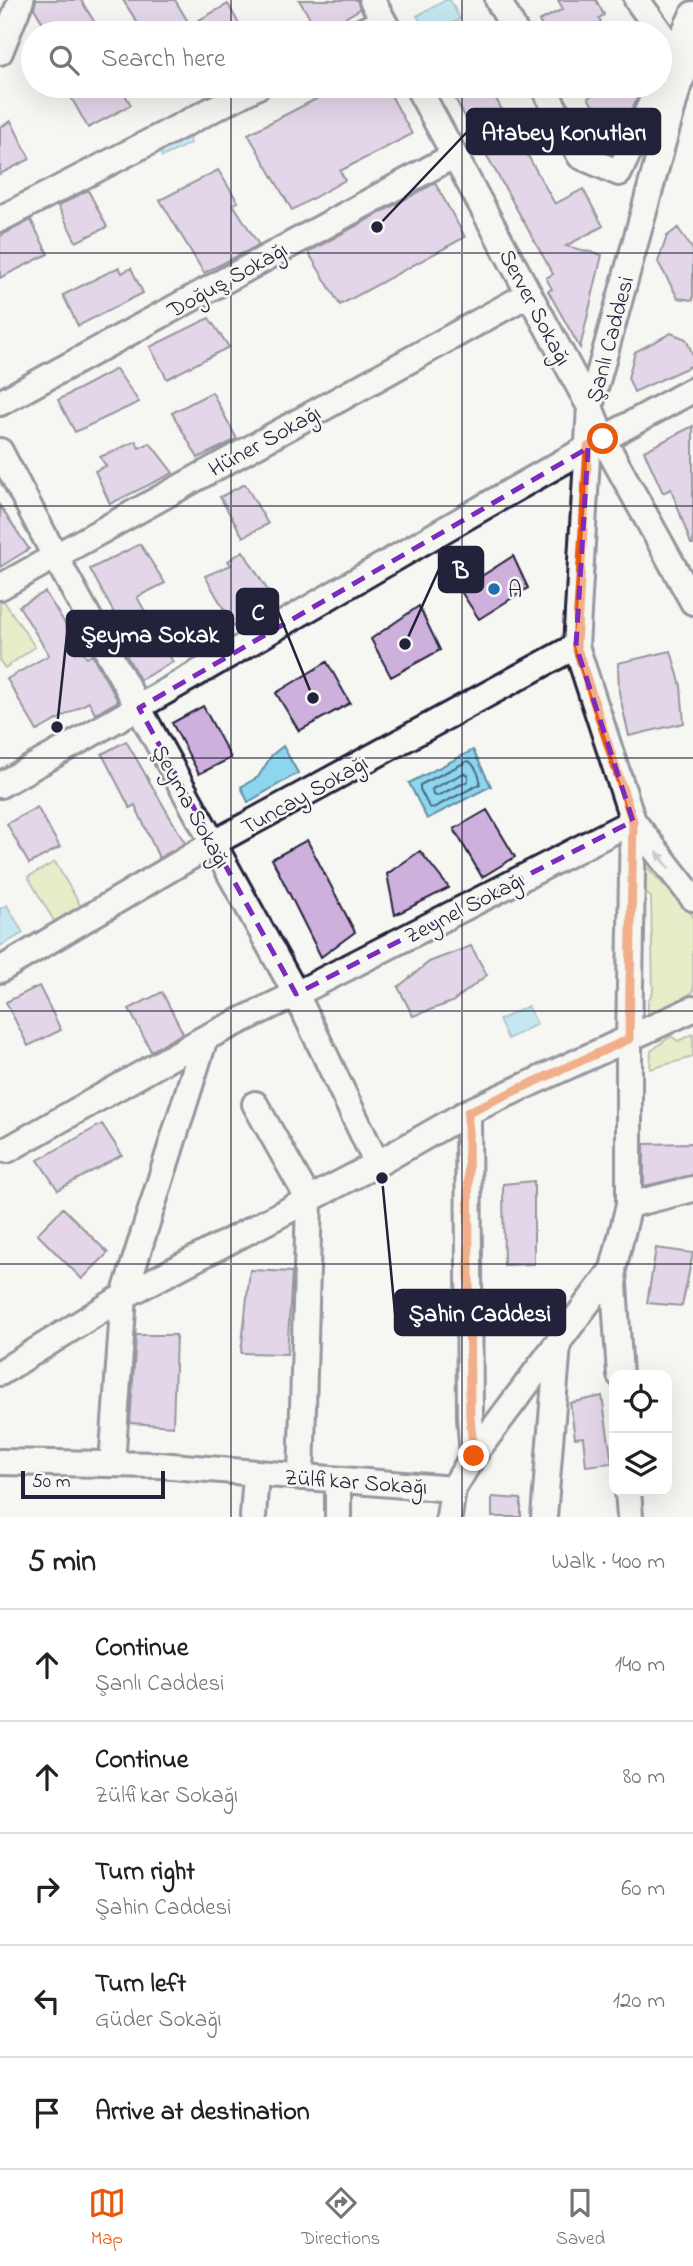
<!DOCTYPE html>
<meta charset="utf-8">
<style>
body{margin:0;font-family:"Indie Flower",sans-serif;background:#f6f6f6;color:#222}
.controls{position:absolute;right:21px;bottom:21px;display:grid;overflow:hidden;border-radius:14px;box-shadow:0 7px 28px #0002}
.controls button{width:63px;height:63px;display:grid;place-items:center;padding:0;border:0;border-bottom:2px solid #e0e0e0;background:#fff;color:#222;font:35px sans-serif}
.scale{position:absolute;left:21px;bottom:18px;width:144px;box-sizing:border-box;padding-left:7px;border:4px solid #22223b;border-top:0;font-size:19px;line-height:24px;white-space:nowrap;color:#22223b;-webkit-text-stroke:5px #f6f6f2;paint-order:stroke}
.stop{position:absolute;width:21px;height:21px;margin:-16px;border:5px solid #ea580c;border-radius:50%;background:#fff}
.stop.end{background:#ea580c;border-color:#fff;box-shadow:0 2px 7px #0008}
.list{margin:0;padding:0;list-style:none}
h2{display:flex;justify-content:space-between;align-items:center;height:91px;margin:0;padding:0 28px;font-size:30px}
h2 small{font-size:23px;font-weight:400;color:#767676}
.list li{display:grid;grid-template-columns:46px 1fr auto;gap:21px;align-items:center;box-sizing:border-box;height:112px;padding:0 28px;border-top:2px solid #e0e0e0}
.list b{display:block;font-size:26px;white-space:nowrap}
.list p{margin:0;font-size:23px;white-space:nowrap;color:#767676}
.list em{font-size:23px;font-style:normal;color:#767676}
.icon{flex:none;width:38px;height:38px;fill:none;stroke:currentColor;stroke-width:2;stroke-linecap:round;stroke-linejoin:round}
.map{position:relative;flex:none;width:693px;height:1517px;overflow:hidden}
.search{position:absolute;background:#fff;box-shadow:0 7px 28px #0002;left:21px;right:21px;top:21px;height:77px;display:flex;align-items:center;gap:18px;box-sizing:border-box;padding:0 24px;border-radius:38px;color:#767676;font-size:26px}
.sheet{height:651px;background:#fff}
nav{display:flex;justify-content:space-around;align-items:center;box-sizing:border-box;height:98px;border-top:2px solid #e0e0e0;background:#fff;font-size:19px;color:#767676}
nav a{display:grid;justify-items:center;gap:4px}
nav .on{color:#ea580c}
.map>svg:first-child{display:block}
.green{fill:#d5e397;stroke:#7c8269;stroke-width:2}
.water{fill:#8dd6ee;stroke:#628ea6;stroke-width:2}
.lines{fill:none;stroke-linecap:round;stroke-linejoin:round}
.shore{stroke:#4d6a83;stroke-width:2}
.building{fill:#ceb0dd;stroke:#22223b;stroke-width:2}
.minor-casing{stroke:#22223b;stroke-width:30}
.minor{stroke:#f6f6f2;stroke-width:24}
.oneway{fill:#9797a0}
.route{stroke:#ea580c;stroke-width:9}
.marked{fill:none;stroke:#7b2cbf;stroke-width:5;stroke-dasharray:14 9;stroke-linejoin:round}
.grid{fill:none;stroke:#22223b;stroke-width:2;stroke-opacity:0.55}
.poi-dot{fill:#1f6fb2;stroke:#f6f6f2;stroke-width:2.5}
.labels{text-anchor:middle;stroke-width:5;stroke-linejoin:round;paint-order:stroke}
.street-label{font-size:23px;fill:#22223b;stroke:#f6f6f2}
.poi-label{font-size:23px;fill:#22223b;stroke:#f6f6f2;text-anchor:start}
.leader{fill:none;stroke:#22223b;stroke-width:2.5}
.callout-dot{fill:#22223b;stroke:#f6f6f2;stroke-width:2.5}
.callout{fill:#22223b;stroke:#22223b;stroke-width:2.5}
.callout-label{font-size:24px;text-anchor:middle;font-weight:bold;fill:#fff}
</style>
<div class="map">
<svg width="693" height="1517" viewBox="0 0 693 1517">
<rect width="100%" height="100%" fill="#f6f6f2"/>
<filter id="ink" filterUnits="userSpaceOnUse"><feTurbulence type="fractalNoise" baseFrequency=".0143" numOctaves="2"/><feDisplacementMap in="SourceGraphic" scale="14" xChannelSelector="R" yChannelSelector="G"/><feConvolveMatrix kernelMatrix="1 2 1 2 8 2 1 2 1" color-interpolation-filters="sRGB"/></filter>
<g filter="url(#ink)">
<!-- green -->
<path class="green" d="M3 600 35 647 5 668 0 661V601Z
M55 862 83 910 57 926 28 877Z
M646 866 693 916V992L648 1017V1001L653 992 651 897 644 891Z
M693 1034V1057L650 1069 651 1051 671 1036 678 1041Z"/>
<!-- water -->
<path class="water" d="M446 0H450L460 19 434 33H427L417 16Z
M184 128 191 143 162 157 155 142Z
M283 746 298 773 248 802 241 787 258 777 272 755Z
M473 750 491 786 427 819 409 783Z
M7 905 23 933 0 946V909Z
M528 1006 537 1024 508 1039 499 1020Z"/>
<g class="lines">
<!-- shore -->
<path class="shore" d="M468 761C474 763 481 777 480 784L433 808 429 807 420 789V785Z
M464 773 468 775V781L437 796 433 795 432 789Z"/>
</g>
<!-- building -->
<path class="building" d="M36 0H81L101 33H49L34 8Z
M123 0H175L190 25 228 4 244 33H144Z
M299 0H357L360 9 319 33Z
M558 0H596L604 15 599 18 601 22 581 33H545L539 21 563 9Z
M75 86H120L131 105 88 128 67 90Z
M314 86H386L412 134 340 171 345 180 292 210 248 134 320 97Z
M448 86H520L496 99 555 204 583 189 603 226 566 246 602 255 580 348 548 291 552 289 546 278 553 274Z
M607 86H643L620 135 608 143 595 122 601 119 588 98Z
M11 121 30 159 0 174V127Z
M218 170 238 202 233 204 259 245 204 273 160 200Z
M435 183 465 237 340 305 308 252Z
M88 190 107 227 76 242 58 206Z
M31 220 48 254 0 278V236Z
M678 228 693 250V300L678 298 658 262 667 236Z
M119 267 122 273 131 268 143 293 78 326 63 295Z
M209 318 229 347 167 379 150 347Z
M671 333 686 339 693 355V365L634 392 628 378 635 352Z
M116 369 139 402 75 432 58 400Z
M212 392 237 439 198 458 172 413Z
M693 426V544H691L671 489 663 493 644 451Z
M136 441 139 448 150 443 173 473 110 504 95 471 106 466 100 457Z
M245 484 268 524 243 537 220 497Z
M0 506 29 549 0 567Z
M140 544 165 583 137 597 173 662 140 680 118 640 120 639 114 627 120 624 90 569Z
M243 551 276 604 234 627 205 576 231 565 228 561Z
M513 556 528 588 479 619 460 590Z
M45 592 87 658 92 655 118 701 95 714 89 702 37 731 7 679 49 655 19 606Z
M419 606 440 650 391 677 371 639Z
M671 651 681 686 684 723 629 736 619 692 618 663Z
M327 662 350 703 299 731 276 693Z
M203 706 231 758 199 774 172 723Z
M126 741 185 843 159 858 135 805 130 808 102 754Z
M37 807 60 847 29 864 7 824Z
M487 810 515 857 482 877 454 829Z
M307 840 355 932 321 957 272 859Z
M420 851 449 888 395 915 387 874Z
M471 946 487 975 452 1002 413 1016 398 987 429 962Z
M39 986 61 1030 28 1046 6 1002Z
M162 992 183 1033 151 1051 129 1009Z
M102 1124 122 1155 58 1190 38 1160Z
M693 1143V1175L644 1186V1144Z
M534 1181V1264L504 1265 503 1184Z
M63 1208 108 1253 82 1279 37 1234Z
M656 1248 693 1253 682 1306 647 1303Z
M250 1270 292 1272 287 1354 241 1353Z
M136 1335H176L173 1426 130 1423Z
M602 1396 612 1463 586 1466 583 1437 575 1438 570 1403Z
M492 1497 521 1499V1517H492Z"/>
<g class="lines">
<defs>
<path id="minor" d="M372 0 390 33
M498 0 516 33
M637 0 675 53
M359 33 383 21
M0 52 21 0
M693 54 679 84 590 407 576 646 633 821 693 898
M664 75 693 14
M417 86 590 407 603 439 693 602
M543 86 580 156 619 173 659 86
M0 219 258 86
M0 403 453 156
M0 451 55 556 296 994 377 1164
M0 587 529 294
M0 785C233 657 459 516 693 390
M0 970 212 844 576 646
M255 1104 309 1200 301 1477
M468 1112 470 1417 473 1456
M7 1150 205 1038
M629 1205 693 1189
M613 1269 620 1375
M0 1373 124 1296 377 1164 468 1112 693 1009
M0 1462 159 1465 453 1489 473 1456 613 1269 629 1205V1039L633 821
M112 1464 124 1296 205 1038 296 994 633 821
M338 1480V1517
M628 1491 630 1517
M253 1517 256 1473
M449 1517 453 1489
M544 1517 558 1344"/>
</defs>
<!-- minor casing -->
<use href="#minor" class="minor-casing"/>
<!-- minor -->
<use href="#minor" class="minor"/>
</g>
<!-- one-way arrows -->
<defs><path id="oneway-solid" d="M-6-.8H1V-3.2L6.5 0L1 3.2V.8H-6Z" transform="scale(1.75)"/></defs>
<use class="oneway" href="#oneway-solid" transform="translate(663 860) rotate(-128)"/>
</g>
<g class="lines" filter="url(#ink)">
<!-- route -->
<path class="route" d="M474 1456 470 1417 468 1112 629 1039 633 821 576 646 588 447 603 439"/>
</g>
<!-- marked area -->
<path d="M0 0H693V1517H0ZM588 448 576 646 633 821 296 994 139 708Z" fill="#f6f6f2" fill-opacity=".55" fill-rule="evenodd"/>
<path class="marked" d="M588 448 576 646 633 821 296 994 139 708Z"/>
<!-- grid -->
<path class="grid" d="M231 0V33M462 0V33M231 86V1517M462 86V1517M0 253H693M0 506H693M0 758H693M0 1011H693M0 1264H693"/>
<!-- markers -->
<circle class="poi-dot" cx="494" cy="589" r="7"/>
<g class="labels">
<!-- street labels -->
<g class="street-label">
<text transform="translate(227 279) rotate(-29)" y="8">Doğuş Sokağı</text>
<text transform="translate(536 307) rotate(62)" y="8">Server Sokağı</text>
<text transform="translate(609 339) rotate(-75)" y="8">Şanlı Caddesi</text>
<text transform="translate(264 440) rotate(-29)" y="8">Hüner Sokağı</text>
<text transform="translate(304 794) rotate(-29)" y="8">Tuncay Sokağı</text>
<text transform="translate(192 806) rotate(61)" y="8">Şeyma Sokağı</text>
<text transform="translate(464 907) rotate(-27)" y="8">Zeynel Sokağı</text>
<text transform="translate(356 1481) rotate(4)" y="8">Zülfikar Sokağı</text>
</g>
<!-- poi labels -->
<g class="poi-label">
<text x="508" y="597">A</text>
</g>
</g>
<!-- callouts -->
<path class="leader" d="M377 227L467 132M405 644L439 569M313 698L278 611M57 727L67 634M382 1178L395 1313"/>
<g class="callout-dot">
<circle cx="377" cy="227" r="7"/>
<circle cx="405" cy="644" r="7"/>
<circle cx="313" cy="698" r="7"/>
<circle cx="57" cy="727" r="7"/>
<circle cx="382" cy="1178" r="7"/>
</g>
<g class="callout">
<rect x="467" y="109" width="193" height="45" rx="7"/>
<rect x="439" y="547" width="44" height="45" rx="7"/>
<rect x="237" y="589" width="41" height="45" rx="7"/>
<rect x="67" y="611" width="166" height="45" rx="7"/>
<rect x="395" y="1290" width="170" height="45" rx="7"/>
</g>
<g class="callout-label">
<text x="564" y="140">Atabey Konutları</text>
<text x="461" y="578">B</text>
<text x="258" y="620">C</text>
<text x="150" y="642">Şeyma Sokak</text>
<text x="480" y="1321">Şahin Caddesi</text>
</g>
</svg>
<div class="controls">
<button><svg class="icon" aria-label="locate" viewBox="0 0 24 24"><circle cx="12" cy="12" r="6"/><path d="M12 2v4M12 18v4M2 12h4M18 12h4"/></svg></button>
<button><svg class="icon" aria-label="layers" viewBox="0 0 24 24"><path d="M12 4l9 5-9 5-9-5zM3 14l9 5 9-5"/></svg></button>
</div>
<div class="scale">50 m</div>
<div class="stop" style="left:603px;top:439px"></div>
<div class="stop end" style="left:474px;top:1456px"></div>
<div class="search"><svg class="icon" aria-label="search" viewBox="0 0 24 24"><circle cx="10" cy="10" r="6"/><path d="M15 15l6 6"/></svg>Search here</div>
</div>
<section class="sheet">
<h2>5 min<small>Walk · 400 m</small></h2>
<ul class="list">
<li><svg class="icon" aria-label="ahead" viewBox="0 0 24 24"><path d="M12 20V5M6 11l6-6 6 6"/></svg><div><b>Continue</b><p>Şanlı Caddesi</p></div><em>140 m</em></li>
<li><svg class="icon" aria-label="ahead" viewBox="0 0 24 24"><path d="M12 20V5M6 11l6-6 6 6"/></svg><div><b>Continue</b><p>Zülfikar Sokağı</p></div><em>80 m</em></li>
<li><svg class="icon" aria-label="right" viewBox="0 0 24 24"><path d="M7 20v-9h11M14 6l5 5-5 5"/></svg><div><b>Turn right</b><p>Şahin Caddesi</p></div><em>60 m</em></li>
<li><svg class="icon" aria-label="left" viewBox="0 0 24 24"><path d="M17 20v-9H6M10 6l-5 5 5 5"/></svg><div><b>Turn left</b><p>Güder Sokağı</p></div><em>120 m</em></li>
<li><svg class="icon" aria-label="arrive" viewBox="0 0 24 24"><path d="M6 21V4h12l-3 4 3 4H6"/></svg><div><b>Arrive at destination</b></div></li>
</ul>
</section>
<nav>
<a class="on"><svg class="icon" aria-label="map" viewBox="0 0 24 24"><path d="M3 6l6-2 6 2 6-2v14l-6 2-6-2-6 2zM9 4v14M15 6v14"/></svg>Map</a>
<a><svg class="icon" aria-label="directions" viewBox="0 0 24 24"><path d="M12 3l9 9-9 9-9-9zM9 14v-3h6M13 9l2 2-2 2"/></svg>Directions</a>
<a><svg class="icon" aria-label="saved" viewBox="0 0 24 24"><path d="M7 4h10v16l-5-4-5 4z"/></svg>Saved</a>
</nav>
